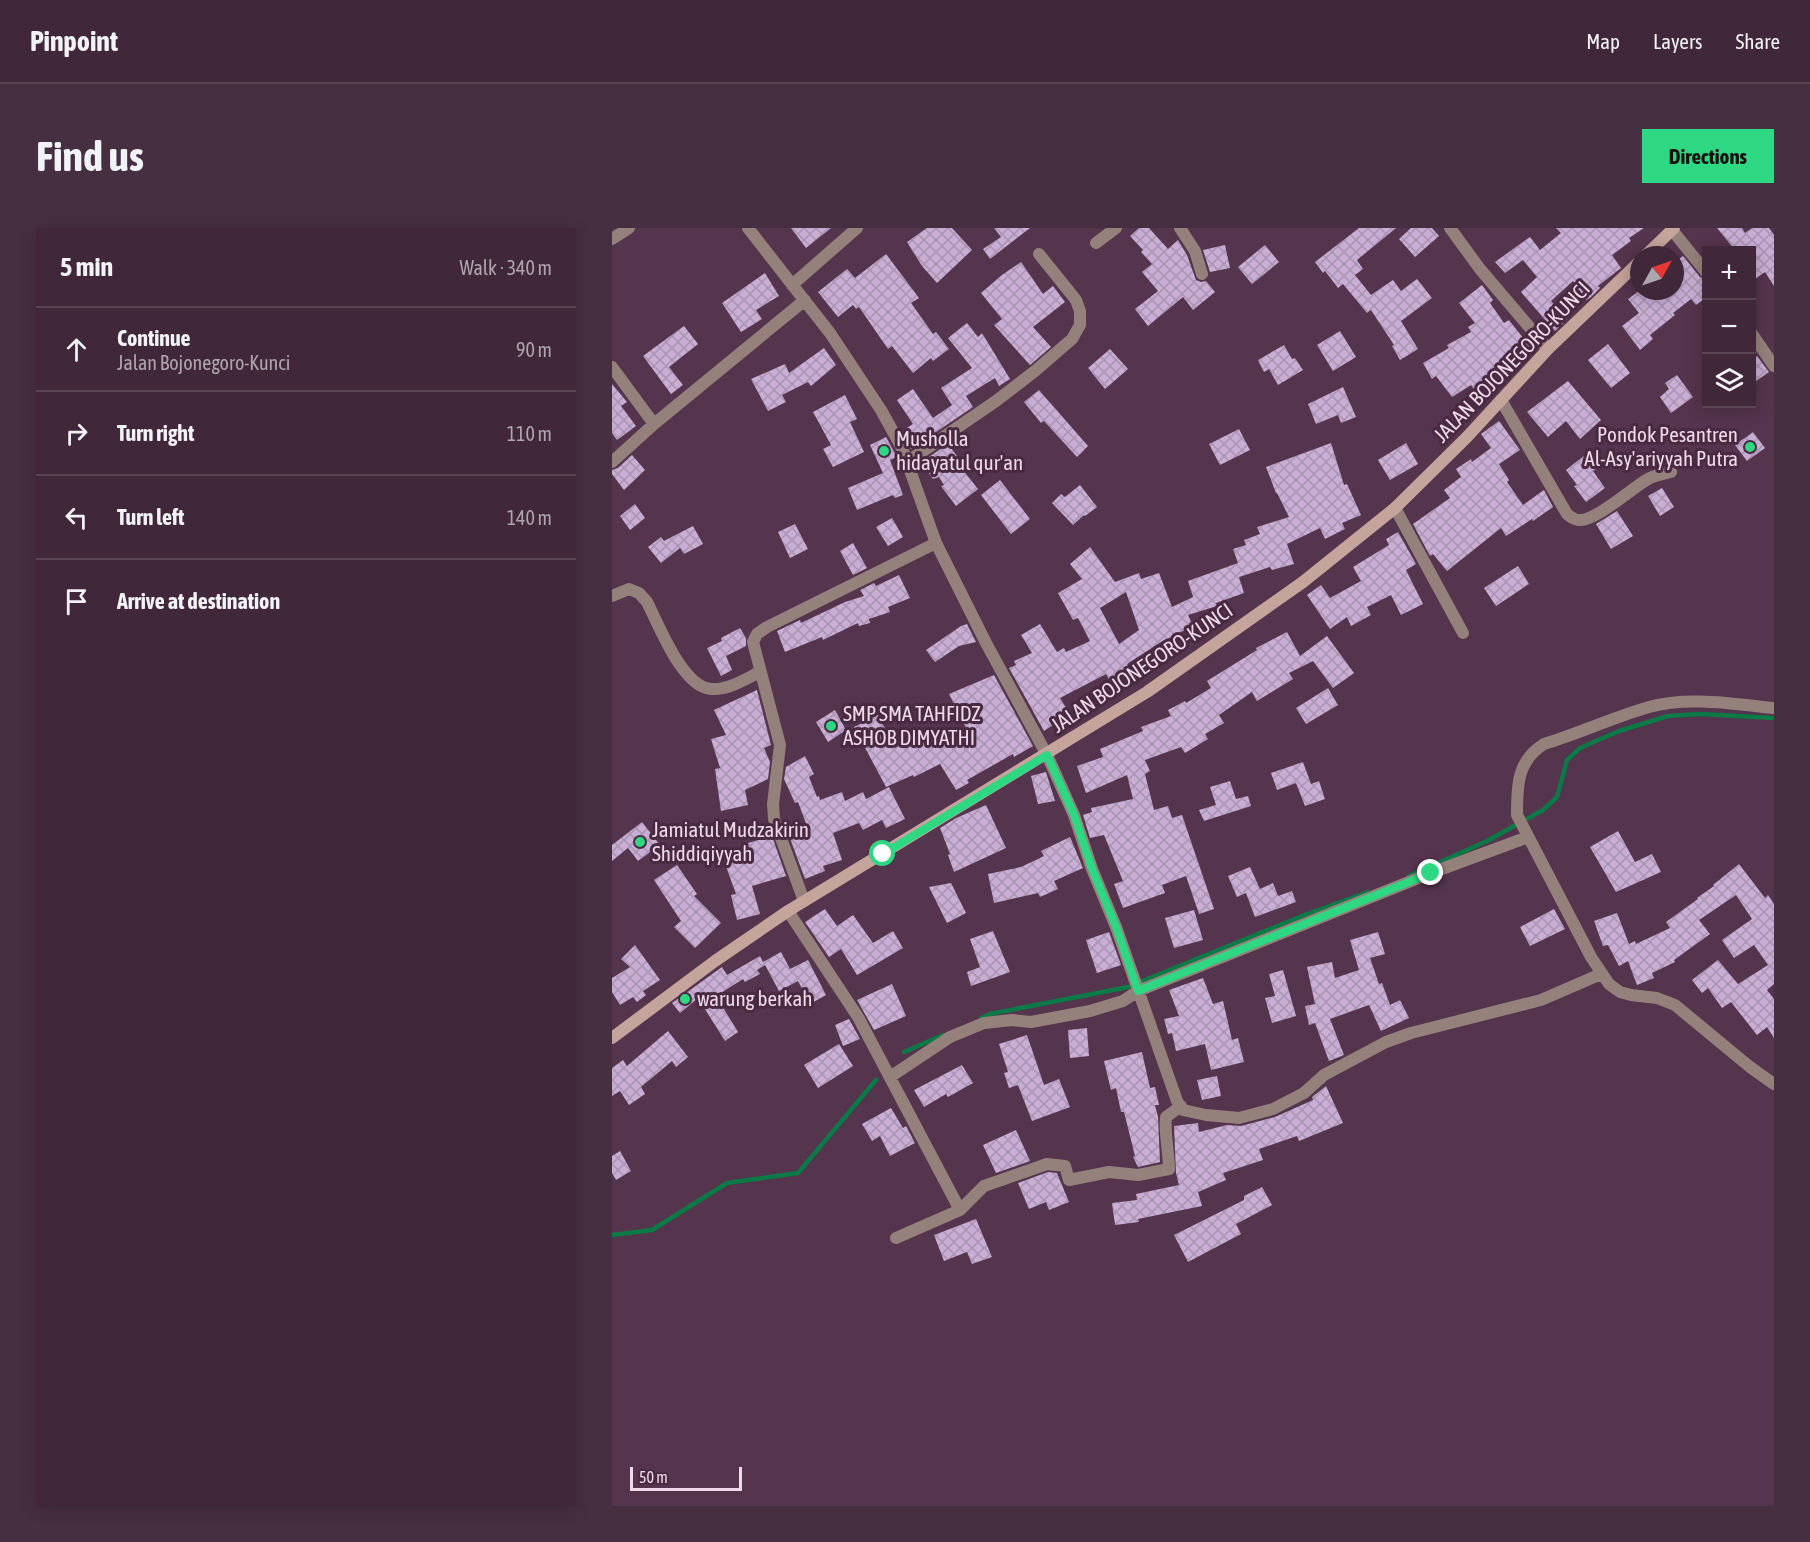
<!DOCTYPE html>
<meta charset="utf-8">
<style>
body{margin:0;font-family:"Asap Condensed",sans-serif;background:#472f42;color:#f1f3f6}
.controls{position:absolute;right:18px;top:18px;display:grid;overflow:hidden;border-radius:0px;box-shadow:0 3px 15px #0003}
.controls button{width:54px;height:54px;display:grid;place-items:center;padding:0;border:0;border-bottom:2px solid #594454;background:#40273a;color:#f1f3f6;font:30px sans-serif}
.compass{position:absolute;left:1018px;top:18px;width:54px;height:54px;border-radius:50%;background:#40273a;box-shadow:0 3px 15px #0003;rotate:50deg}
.scale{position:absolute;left:18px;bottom:15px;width:112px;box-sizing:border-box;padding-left:6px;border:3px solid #eedae9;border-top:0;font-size:16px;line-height:21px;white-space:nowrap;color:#eedae9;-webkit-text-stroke:4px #492a42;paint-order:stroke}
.stop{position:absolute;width:18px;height:18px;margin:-14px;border:4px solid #2ed883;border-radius:50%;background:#fff}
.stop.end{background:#2ed883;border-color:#fff;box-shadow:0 2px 6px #0008}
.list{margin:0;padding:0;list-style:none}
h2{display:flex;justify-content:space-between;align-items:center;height:78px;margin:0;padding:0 24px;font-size:26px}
h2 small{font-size:20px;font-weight:400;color:#aea5af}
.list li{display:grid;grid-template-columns:39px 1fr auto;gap:18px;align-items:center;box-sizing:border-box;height:84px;padding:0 24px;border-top:2px solid #594454}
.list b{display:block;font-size:22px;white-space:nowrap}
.list p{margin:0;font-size:20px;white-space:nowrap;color:#aea5af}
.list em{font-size:20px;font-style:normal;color:#aea5af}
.icon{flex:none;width:33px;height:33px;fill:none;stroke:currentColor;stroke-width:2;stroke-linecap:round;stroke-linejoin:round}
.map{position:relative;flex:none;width:1162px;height:1278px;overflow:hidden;border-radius:0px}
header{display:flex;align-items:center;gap:36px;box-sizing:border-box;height:84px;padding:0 30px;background:#40273a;border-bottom:2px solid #594454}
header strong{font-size:28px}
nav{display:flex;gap:33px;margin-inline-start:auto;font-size:21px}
.intro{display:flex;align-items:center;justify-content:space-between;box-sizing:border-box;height:144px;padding:0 36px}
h1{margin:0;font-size:42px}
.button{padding:15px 27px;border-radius:0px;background:#2ed883;color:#111;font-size:21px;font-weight:700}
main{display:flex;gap:36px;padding:0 36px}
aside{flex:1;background:#40273a;border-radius:0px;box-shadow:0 3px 15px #0003}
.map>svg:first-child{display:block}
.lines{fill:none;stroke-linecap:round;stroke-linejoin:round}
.stream{stroke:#0a7a46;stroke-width:4.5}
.building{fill:url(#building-cross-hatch);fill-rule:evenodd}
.street{stroke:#95817b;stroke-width:12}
.secondary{stroke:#c5a49b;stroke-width:12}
.route{stroke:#2ed883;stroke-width:8}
.poi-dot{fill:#2ed883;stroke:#492a42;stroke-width:2}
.labels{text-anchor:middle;stroke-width:6;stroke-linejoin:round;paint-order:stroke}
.street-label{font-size:21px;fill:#eedae9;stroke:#492a42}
.poi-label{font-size:21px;fill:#eedae9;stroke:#492a42;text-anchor:start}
</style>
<header>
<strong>Pinpoint</strong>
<nav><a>Map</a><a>Layers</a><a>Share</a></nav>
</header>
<div class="intro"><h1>Find us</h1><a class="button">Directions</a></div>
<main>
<aside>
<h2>5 min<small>Walk · 340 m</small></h2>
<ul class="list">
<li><svg class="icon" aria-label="ahead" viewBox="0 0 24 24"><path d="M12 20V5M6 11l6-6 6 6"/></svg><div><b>Continue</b><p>Jalan Bojonegoro-Kunci</p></div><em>90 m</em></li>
<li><svg class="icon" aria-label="right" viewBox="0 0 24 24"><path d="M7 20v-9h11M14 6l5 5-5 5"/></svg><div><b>Turn right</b></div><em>110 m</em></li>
<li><svg class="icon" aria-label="left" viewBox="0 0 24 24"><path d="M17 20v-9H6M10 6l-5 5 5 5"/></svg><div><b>Turn left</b></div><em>140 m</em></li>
<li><svg class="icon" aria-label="arrive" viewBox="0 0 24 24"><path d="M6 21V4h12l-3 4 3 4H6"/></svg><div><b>Arrive at destination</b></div></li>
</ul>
</aside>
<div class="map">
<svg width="1162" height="1278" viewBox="0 0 1162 1278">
<defs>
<pattern id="building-cross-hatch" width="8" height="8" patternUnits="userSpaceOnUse" patternTransform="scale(1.5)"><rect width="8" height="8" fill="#c8aed4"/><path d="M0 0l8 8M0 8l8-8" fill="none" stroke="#a893b0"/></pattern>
</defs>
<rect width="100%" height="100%" fill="#55344d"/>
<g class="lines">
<!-- stream -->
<path class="stream" d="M797 648 875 613 931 582 945 569 955 532 968 520 1007 503 1056 488 1088 486 1162 490
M369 790 378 786 516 759 695 686 756 664
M292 824 331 807
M0 1007 40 1002 115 955 186 945 264 852"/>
</g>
<!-- building -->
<path class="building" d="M179 0H219L194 20Z
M315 0H340L360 22 325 55 310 38 295 14Z
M382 0H418L378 31 371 21 389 9Z
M527 0H537L556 21 566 12 575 27 584 52 589 54 594 53 603 64 581 82 571 69 536 98 523 81 546 63 530 44 540 36 529 24 531 22 518 8Z
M747 0H784L745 32 751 41 743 47 759 67 781 52 789 63 805 51 820 70 789 93 806 121 788 132 780 118 782 117 759 82 755 85 731 56 726 60 713 43 711 45 703 34Z
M799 0H820L827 8 803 29 787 11Z
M944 0H1032L1017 10 1019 13 1000 27 1009 40 986 58 988 60 978 70 974 72 961 53 939 73 955 91 943 103 909 64 925 49 911 32 893 45 883 34 918 9 928 22 949 5Z
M1105 0H1130L1133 5 1140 0H1157L1162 7V58L1153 44 1140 53V22H1123Z
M613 17 618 40 598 44 591 22Z
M653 17 667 34 640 56 626 39Z
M274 26 307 70 299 75 321 106 324 104 337 121 321 133 319 130 301 145 280 118 276 121 247 79 244 81 241 77 226 89 206 64 235 41 243 50Z
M1071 28 1088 49 1095 52V69L1084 77 1079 71 1061 85 1063 87 1038 107 1041 111 1028 122 1010 98 1027 85 1016 71 1027 63H1043L1048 69 1056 63H1063V34Z
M409 34 431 66 441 58 453 74 421 99 439 119 418 137 382 97 390 91 369 65 390 47Z
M153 45 167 68 144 82 150 91 129 104 110 75Z
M870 57 881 72 878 75 892 95 897 92 918 119 911 124 914 129 895 141 893 139 862 161 859 157 840 169 824 148 820 151 811 135 837 120 835 117 859 104 856 99 863 95 847 75Z
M355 95 366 109 370 105 398 151 387 158 383 150 354 168 361 179 299 221 290 203 301 196 285 172 301 161 321 190 340 177 329 160 360 140 336 110Z
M72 98 86 116 57 139 71 157 59 166 31 128Z
M728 103 744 129 721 143 705 117Z
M996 116 1018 145 999 160 976 132Z
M672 117 680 131 683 130 691 142 666 157 657 141 652 144 646 132Z
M212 120 224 137 199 158 196 154 170 167 174 174 156 183 139 151 173 136 177 145Z
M498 121 516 141 493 161 476 140Z
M1145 128 1157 144 1140 156V132Z
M1065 147 1081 169 1059 185 1048 169 1057 161 1053 155Z
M956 153 989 192 968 211 954 193 936 209 915 184Z
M0 156 15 174 9 178 24 198 5 212 0 205Z
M731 159 744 189 729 195 726 187 704 196 696 176Z
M427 162 476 218 465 229 432 193 429 195 412 174Z
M233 167 245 191 238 194 252 224 221 239 211 221 219 217 201 184Z
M887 193 908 222 887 236 897 252 895 254 911 277 932 262 941 279 921 293 920 291 894 308 889 300 835 343 821 326 818 328 801 296 838 270 832 262 849 249 844 241 859 231 860 234 879 220 869 206Z
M627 201 638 222 608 237 597 216Z
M1141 204 1153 220 1135 233 1123 217Z
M274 209 285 229 278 232 291 267 283 270 281 267 245 282 236 260 271 245 258 217Z
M719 215 732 257 735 256 749 287 730 295 733 301 713 311 708 300 675 316 682 336 660 342 658 339 627 349 632 365 604 375 605 378 576 387 581 398 549 414 515 436 520 445 499 455 494 446 448 470 458 486 432 503 397 440 404 437 402 433 420 425 409 407 428 396 445 424 452 420 454 424 478 413 466 390 461 392 446 365 470 351 458 336 478 319 503 354 527 345 529 351 547 345 560 379 581 369 576 353 626 335 621 321 634 317 632 312 648 306 645 299 677 289 665 265H664L654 239ZM514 364 527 402 507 416 488 380Z
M794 215 806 236 778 252 766 232Z
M336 216 350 235 347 237 366 261 344 278 329 258 332 257 327 249 321 251 313 240 315 238 311 233Z
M20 227 33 242 12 262 0 246V242L6 240Z
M973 227 984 241 981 243 993 260 974 274 962 258 965 257 954 242Z
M388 252 418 291 399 306 369 267Z
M468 257 485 279 473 288 472 287 461 297 440 275 449 266 453 269Z
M1050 260 1062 279 1048 288 1036 268Z
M23 276 33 290 18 302 8 288Z
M1005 283 1021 308 999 321 984 296Z
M280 290 291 309 276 318 264 299Z
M183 296 196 321 178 330 166 304Z
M81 298 91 316 72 326 68 320 49 335 36 319 49 309 52 313Z
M786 304 804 336 794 342 811 376 789 387 779 367 755 379 759 387 739 398 735 389 718 401 695 367 709 357 718 370 749 353 741 339 777 317 774 311Z
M241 315 255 340 241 347 228 323Z
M906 338 917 356 884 378 872 360Z
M287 347 298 370 276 379 278 384 257 391 258 395 247 398 246 395 211 412 210 409 173 424 165 403 188 392 189 395 233 374 252 368 248 362 262 355 264 358Z
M355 396 364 414 347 418 323 434 314 422 349 398Z
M128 400 134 410V418L114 428 120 442 109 448 95 420 110 413 109 410Z
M675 404 688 428 715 408 742 445 721 460 701 433 677 445 681 451 645 473 640 464 607 487 612 495 593 506 596 511 573 525 569 519 533 532 538 543 533 546 542 582 556 578 560 590 570 587 602 681 587 686 574 648 550 657 553 665 511 680 502 656 511 653 492 607 478 610 471 587 480 584 479 580 521 571 515 547 474 565 465 538 491 529 488 521 531 503 529 499 559 488 556 482 573 473 574 475 599 460 595 453 645 422 644 420Z
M382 447 421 518 402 529 401 526 355 552 357 555 344 562 328 536 302 549 301 547 274 559 242 499 266 487 283 520 320 499 329 514 354 500 337 466Z
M716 460 726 477 694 496 684 480Z
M145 462 159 517 152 520 158 534 156 551 133 562 136 577 109 583 103 541 108 540 99 511 114 507 102 482Z
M223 482 234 502 216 514 204 494Z
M193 528 202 546 197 549 205 569 207 568 208 572 230 564 233 573 251 564 254 571 277 559 293 591 274 600 270 592 251 602 247 595 221 605 230 632 211 638 213 643 193 651 176 605 195 598 186 574 183 575 172 551 174 539Z
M691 534 699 556 707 553 713 571 693 578 684 555 665 562 659 545Z
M434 544 443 573 426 576 419 548Z
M618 553 624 571 636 568 639 578 592 593 587 582 604 577 598 559Z
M374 577 394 620 342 644 336 627 338 626 328 600 344 590Z
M30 594 48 617 26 633 16 620 0 633V617Z
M1006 603 1023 634 1040 626 1049 644 1004 664 978 619Z
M160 608 174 648 140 658 148 686 125 692 119 667 124 666 112 633 135 624 133 616Z
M458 609 471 640 442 653 446 661 428 669 426 665 382 675 376 646 409 639 432 628 429 623Z
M1127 636 1153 670 1156 667 1162 676V756L1155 762 1162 771V810L1155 799 1145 807 1119 774 1110 780 1096 760 1090 765 1080 752 1106 732 1126 756 1156 737 1142 717 1122 730 1110 712 1140 691 1124 667 1087 692 1098 706 1062 732 1063 734 1040 745 1042 750 1025 757 1016 733 1007 738 996 717 991 718 982 693 1005 685 1017 716 1023 713 1024 716 1058 700 1054 694 1086 671 1085 670 1102 658 1101 657Z
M65 637 85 666 82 668 109 695 83 720 62 699 69 693 42 652Z
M638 639 648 661 661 655 666 668 680 663 684 674 643 689 634 665 625 669 616 648Z
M339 655 354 685 335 695 317 659Z
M213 681 225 698 241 687 261 715 281 703 291 720 245 747 229 721 217 729 193 694Z
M942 681 953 701 918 718 908 699Z
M582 682 591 712 562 720 553 690Z
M381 703 398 744 359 758 355 744 368 739 358 711Z
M497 704 509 737 485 745 474 712Z
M766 704 773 726 758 730 767 756 770 755 778 777 788 772 797 790 769 803 757 777 718 791 732 827 717 833 703 795 697 797 693 778 703 776 695 739 720 734 723 750 747 742 738 712Z
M23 717 48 752 31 763 34 767 25 774 21 769 8 777 0 764V750L18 739 9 731Z
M169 724 178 741 196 732 214 767 198 776 186 753 167 763 153 737 145 742 148 746 133 754 131 751 104 768 126 804 113 813 86 770 68 785 60 775 110 739 115 747 148 728 151 734Z
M671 742 684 788 660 795 653 770 663 768 657 746Z
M591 750 601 776 611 773 620 812 626 810 632 834 599 842 593 816 564 823 560 805 556 806 552 791 567 788 557 762Z
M280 756 294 788 262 802 245 772Z
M237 791 248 811 231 818 223 797Z
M475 800 477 828 458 830 456 802Z
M56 803 76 829 64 839 60 833 29 859 33 866 17 877 8 863 0 868V840L11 832 15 838Z
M415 807 432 857 447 851 458 879 420 893 406 857 397 860 392 845 396 844 387 816Z
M227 816 241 838 206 860 192 837Z
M530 824 538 860 543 859 547 877H543L546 889 548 934 526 939 521 929 523 928 512 884H509L504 860 499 862 492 833Z
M350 837 361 855 336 869 334 866 312 879 302 862Z
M605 848 609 868 590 872 585 852Z
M714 858 731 895 687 913 685 908 647 921 651 932 611 945 614 952 586 964 590 978 526 991 527 994 503 997 500 975 525 972 524 966 567 957 564 945 562 898 586 895 587 904 615 897 629 898 663 889 701 872 700 869Z
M279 880 291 900 294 898 303 915 278 928 268 908 260 913 250 896Z
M404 902 418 933 384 945 371 917Z
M8 923 19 943 4 952 0 945V928Z
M436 944 445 945 457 974 437 982 434 974 417 981 406 955Z
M650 959 660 977 624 996 629 1006 576 1034 562 1007 632 972V968Z
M364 991 380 1029 360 1036 355 1024 332 1033 322 1007Z"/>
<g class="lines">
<!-- street -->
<path class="street" d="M136 0 218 105 269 182 290 220 324 315 374 415 435 527 462 587 480 641 504 699 565 873 571 882 594 887 627 890 661 881 692 865 712 847 774 814 799 805 929 772 989 746
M568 0 583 23 590 46
M838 0 868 41 936 121
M1060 2 1094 44
M0 11 17 0
M484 15 504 0
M180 57 245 0
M1140 106 1162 138
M0 139 42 196
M889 172 955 286C959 289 962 292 968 292 985 292 1020 260 1036 251 1043 247 1051 246 1059 244
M0 234 42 196 193 72
M295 234 384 173 423 143 460 111 468 97V83L464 72 427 26
M783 280 851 405
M0 368 17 361 27 365 35 374C47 397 71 461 100 461 117 462 133 451 148 444
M1162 480C1122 476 1076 468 1037 479 1002 489 968 505 932 516 905 533 905 557 905 587L979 729 997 756 1008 764 1019 767 1045 770 1063 777 1138 839 1162 856
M192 673 162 591 161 576 168 517 141 414 145 406 155 399 324 315
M176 683 246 789 348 982
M278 849 338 809 372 795 400 792 419 794 478 783 511 773 526 763 819 645 916 609
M284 1010 348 982 372 958 435 936 453 938 457 952 497 944 526 947 557 941C557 926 552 902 554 889L569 878"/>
<!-- secondary -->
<path class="secondary" d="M1034 27 1062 0
M0 810 103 733 176 683 535 464 691 354 783 280 855 209 936 121 1027 34"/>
</g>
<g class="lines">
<!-- route -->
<path class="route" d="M271 626 435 527 462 587 480 641 504 699 526 763 819 645"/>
</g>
<!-- markers -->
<g class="poi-dot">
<circle cx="1138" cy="219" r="6"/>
<circle cx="272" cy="223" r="6"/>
<circle cx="219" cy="498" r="6"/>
<circle cx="28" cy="614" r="6"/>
<circle cx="73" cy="771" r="6"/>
</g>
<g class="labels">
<!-- street labels -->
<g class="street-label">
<text transform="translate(900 134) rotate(-46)" y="7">JALAN BOJONEGORO-KUNCI</text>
<text transform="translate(530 440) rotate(-34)" y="7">JALAN BOJONEGORO-KUNCI</text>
</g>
<!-- poi labels -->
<g class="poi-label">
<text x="1126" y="214" text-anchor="end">Pondok Pesantren<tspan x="1126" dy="24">Al-Asy'ariyyah Putra</tspan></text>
<text x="284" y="218">Musholla<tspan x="284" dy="24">hidayatul qur'an</tspan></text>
<text x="231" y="493">SMP SMA TAHFIDZ<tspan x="231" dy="24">ASHOB DIMYATHI</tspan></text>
<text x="40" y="609">Jamiatul Mudzakirin<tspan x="40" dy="24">Shiddiqiyyah</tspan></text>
<text x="85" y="778">warung berkah</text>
</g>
</g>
</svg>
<div class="controls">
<button>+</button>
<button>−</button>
<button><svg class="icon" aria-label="layers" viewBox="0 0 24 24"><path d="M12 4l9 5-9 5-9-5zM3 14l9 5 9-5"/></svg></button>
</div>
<svg class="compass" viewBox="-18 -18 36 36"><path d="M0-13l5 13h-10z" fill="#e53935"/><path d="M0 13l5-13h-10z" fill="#aea5af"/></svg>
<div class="scale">50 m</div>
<div class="stop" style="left:271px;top:626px"></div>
<div class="stop end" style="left:819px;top:645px"></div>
</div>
</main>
